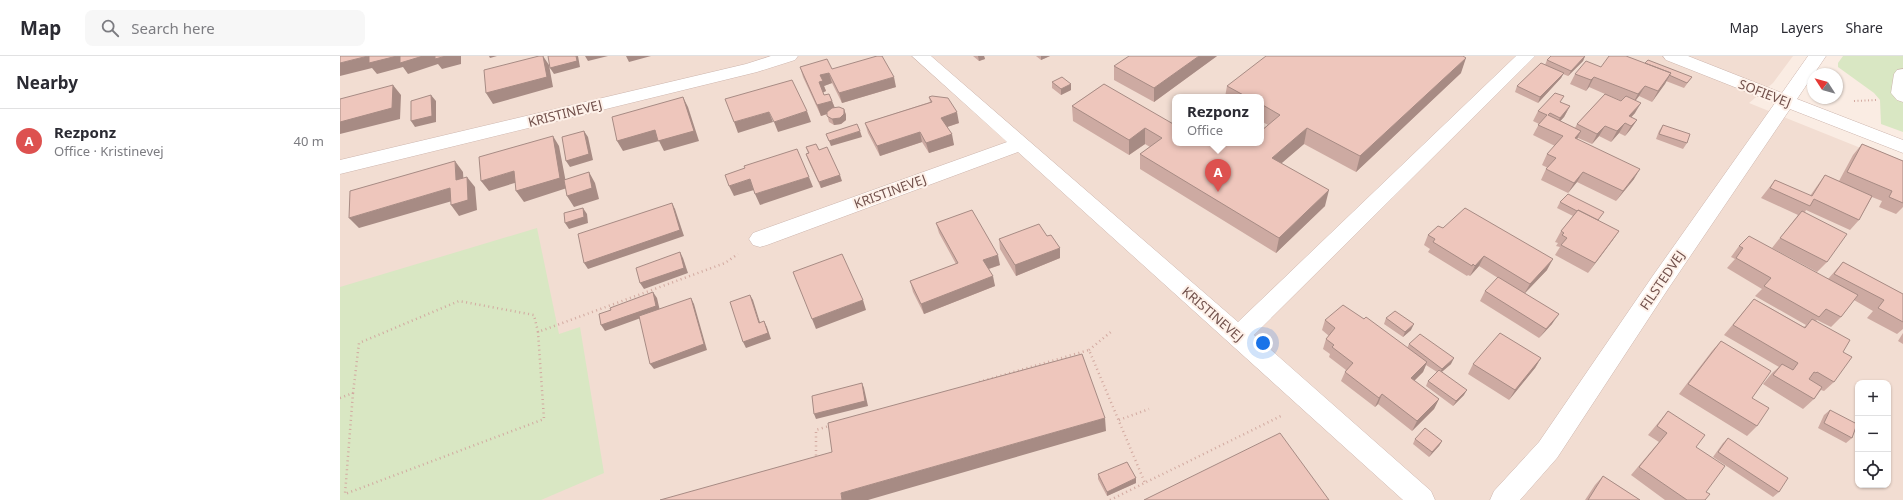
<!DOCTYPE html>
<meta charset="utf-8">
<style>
body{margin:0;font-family:"Noto Sans",sans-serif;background:#f7f7f7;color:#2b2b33}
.controls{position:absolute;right:12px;bottom:12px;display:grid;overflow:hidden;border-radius:8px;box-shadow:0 1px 3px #0004}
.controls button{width:36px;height:36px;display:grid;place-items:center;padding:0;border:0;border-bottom:1px solid #e1e1e2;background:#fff;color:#2b2b33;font:20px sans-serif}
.compass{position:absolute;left:1467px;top:12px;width:36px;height:36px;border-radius:50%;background:#fff;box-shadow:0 1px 3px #0004;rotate:306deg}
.you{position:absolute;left:923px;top:287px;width:14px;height:14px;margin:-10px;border:3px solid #fff;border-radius:50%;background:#1a73e8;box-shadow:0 0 0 6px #1a73e833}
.badge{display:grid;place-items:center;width:26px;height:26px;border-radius:50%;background:#dd514f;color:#fff;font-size:13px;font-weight:700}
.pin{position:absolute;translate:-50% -33px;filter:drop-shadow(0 1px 2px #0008)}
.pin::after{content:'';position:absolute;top:21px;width:14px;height:12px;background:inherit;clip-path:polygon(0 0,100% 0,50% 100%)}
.popup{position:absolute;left:832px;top:38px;width:92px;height:52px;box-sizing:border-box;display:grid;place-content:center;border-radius:8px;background:#fff;filter:drop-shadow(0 1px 3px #0005);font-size:13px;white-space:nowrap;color:#7c7c81}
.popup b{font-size:15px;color:#2b2b33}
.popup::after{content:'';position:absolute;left:50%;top:100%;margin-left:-8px;border:8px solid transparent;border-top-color:#fff}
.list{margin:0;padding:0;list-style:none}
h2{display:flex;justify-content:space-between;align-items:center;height:52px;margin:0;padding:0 16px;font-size:17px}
h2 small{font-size:13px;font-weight:400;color:#7c7c81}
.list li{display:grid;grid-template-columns:26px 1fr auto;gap:12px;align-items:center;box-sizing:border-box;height:64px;padding:0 16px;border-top:1px solid #e1e1e2}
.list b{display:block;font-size:15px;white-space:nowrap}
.list p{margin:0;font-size:13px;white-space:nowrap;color:#7c7c81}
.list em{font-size:13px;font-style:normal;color:#7c7c81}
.icon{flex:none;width:22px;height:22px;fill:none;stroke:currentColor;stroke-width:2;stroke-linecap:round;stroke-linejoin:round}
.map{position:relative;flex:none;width:1563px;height:444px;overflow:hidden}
header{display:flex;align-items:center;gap:24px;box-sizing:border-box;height:56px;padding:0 20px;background:#fff;border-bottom:1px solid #e1e1e2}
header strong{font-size:19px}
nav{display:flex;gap:22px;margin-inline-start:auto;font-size:14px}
.search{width:280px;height:36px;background:#f7f7f7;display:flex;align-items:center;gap:10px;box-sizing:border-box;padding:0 14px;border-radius:8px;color:#7c7c81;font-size:15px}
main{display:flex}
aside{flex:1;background:#fff}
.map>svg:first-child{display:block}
.residential{fill:#f2ddd2;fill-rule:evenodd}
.green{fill:#d9e7c3}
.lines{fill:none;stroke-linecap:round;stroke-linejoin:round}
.minor-casing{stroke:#cdb5ad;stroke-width:1}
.path-far1{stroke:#d2a9a0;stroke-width:2;stroke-dasharray:1 2.5;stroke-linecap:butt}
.path{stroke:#d2a9a0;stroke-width:2.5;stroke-dasharray:1 3.5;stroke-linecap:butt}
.minor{fill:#fff;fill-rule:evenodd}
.wall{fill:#cdaaa2;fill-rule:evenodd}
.shaded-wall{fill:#a78b84}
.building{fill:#eec6bc;stroke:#a78b84}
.labels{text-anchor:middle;stroke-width:4;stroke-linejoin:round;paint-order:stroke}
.street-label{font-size:13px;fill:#71504b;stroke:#fef1e9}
</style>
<header>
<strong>Map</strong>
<div class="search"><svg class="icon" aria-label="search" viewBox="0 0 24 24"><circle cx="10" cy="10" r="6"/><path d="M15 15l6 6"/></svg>Search here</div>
<nav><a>Map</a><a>Layers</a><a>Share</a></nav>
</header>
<main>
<aside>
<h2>Nearby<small></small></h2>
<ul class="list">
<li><span class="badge">A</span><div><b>Rezponz</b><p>Office · Kristinevej</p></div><em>40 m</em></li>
</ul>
</aside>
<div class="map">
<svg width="1563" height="444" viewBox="0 0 1563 444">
<rect width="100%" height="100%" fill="#faece3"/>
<!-- residential -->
<path class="residential" d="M0 0H1453L1433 27 1409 47 1563 109V444H0ZM835 41H921V87H835ZM1518 327H1548V429H1518Z"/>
<!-- green -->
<path class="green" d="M1503 0H1563V76L1541 68 1540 44 1534 37 1498 11V7Z
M197 172 219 278 240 271 264 417 201 444H0V231Z"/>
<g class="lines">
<defs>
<path id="minor" d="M431 0H458L455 4 417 16 0 118V104L406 8Z
M572 0H591L898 266 1176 0H1195L914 279 1091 435 1095 444H1063L678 96 427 189 420 191 413 189 409 183 413 177 667 86Z
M1323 0H1348L1442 37 1468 0H1486L1457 43 1563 84V97L1450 53 1328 233 1217 402 1180 444H1150L1154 435 1199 386 1312 221 1435 47 1326 4Z
M1563 13V46L1557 44 1551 37 1554 18 1557 14Z"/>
</defs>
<!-- minor casing -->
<use href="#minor" class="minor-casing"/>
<!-- path-far1 -->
<path class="path-far1" d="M1514 45 1537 44"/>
<!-- path -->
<path class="path" d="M749 294 772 275
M639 326 749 294 805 427
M13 337 5 438 204 363 198 276
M0 342 13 337 19 287 119 245 194 259 198 276 385 207 398 198
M779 364 809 353
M476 404V374L492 369
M770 444 943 359"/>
<!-- minor -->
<use href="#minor" class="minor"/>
</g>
<!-- wall -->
<path class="wall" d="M633 0H644L645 3 639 5Z
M696 0H710L701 4Z
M877 0 814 46 774 24V10Z
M1211 0H1245L1243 5 1228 20 1223 18 1221 22 1198 47 1175 36 1177 30 1205 9 1207 4Z
M1305 7 1352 21 1344 32 1326 25 1312 46 1299 40 1296 44 1295 57 1291 61 1297 64 1290 74 1285 80 1279 77 1271 86 1259 80 1252 88 1238 82 1237 83 1294 123 1276 145 1237 126 1228 137 1201 124 1206 113 1208 112 1202 109 1207 98 1215 90 1193 79 1199 68 1193 65 1198 55 1221 47 1230 50 1224 61 1220 65 1235 72 1237 68 1265 38 1249 31 1246 35 1230 28 1235 18 1261 11ZM1265 38 1282 45H1281Z
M460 11 492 13 556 31 502 47 492 27 484 30 486 35 483 36 484 39 492 45 495 52 504 53 506 59V64L501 68 494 69 489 66 487 58 481 60 463 21Z
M1121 17 1016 116 964 88 941 107 985 150 936 197 800 113V98L810 91 805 88 789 99 733 65 732 50 764 28 835 87 905 88 928 69 921 65V41H885L887 30Z
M712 26 731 28V34L721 39 712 32Z
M589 41 619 67 607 71 614 89 589 97 582 86 540 100 528 77 525 67 590 46Z
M1323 69 1347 87 1343 93 1316 83 1319 75Z
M1522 88 1563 105V151L1556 158 1539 151 1542 145 1532 141 1519 164 1510 174 1466 154 1465 156 1487 206 1477 216 1432 192 1458 159 1421 142 1435 124 1470 140 1477 130 1485 119 1499 125 1513 99Z
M466 91 502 125 481 132 468 104 466 98 468 97Z
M1220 146 1279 175 1272 185 1248 217 1215 199 1220 191 1216 190 1218 187 1215 186 1221 175 1233 160 1217 152Z
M596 167 660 209 649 213 655 230 584 258 573 236 570 225 616 208 599 177Z
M1103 172 1207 214 1185 237 1212 268 1199 282 1140 245 1145 235 1158 222 1139 210 1130 220 1128 219 1127 220 1088 196 1090 193 1084 189 1088 179Z
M707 180 720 202 676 220 660 193 659 183Z
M1399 190 1488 223 1503 206 1563 238V273L1557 278 1527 262 1533 255 1514 244 1501 261 1491 271 1477 264 1476 265 1503 296 1494 326 1484 335 1481 334 1474 343 1463 353 1423 328 1432 317 1439 311 1384 279 1414 243 1464 271 1466 269 1415 240 1422 233 1387 212 1395 203 1391 201Z
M1046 262 1071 274 1063 281 1044 268Z
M1024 263 1067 292 1069 288 1111 308 1102 316 1124 339 1113 350 1086 330 1088 325 1097 316 1086 309 1083 316 1074 325 1099 343 1094 353 1072 375 1038 348 1035 351 1001 325 1005 316 1006 314 989 301 990 298 983 293 986 283 989 280 982 274 985 264Z
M1563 277V288L1558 285Z
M1381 285 1412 342 1417 370 1407 380 1339 338 1372 295Z
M1201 302 1195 312 1169 344 1128 318 1133 308Z
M1490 354 1512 382 1506 387 1478 372 1484 359Z
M1328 355 1356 391 1366 436 1365 444H1325L1291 419 1319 386 1308 379Z
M1388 382 1439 436 1433 441 1373 401 1383 387Z
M1075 383 1102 385 1099 390 1089 401 1073 388Z
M758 418 796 427 767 440 758 423Z
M1263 420 1300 444H1245L1255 429Z"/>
<!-- shaded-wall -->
<path class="shaded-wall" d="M28 0H121V8L102 13 98 8 68 18 63 11 37 18 32 12 0 20V7Z
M149 0H157L150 2Z
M203 0 209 9 213 31 153 48 146 37Z
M236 0H238L240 11 214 18 210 12Z
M245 0H268L248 5Z
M286 0H311L289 6Z
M638 0H644L645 3 639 5Z
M701 0H710L701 4Z
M859 0H877L814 46V32Z
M1245 0 1243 5 1228 20 1231 15Z
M1126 2 1121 17 1016 116 1020 100Z
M489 17 492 27 484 30 486 35 482 37 479 26 480 19Z
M1224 17 1221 22 1198 47 1200 41Z
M1331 17 1325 28 1312 46 1318 35Z
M554 21 556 31 502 47 499 37Z
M1254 21 1249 31 1246 35 1251 24Z
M731 28V34L721 39V33Z
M53 29 61 39 60 63 0 78V66Z
M1305 30 1299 40 1292 49 1298 38Z
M91 39 96 45V66L75 71 71 65Z
M343 41 348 51 359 85 324 95 319 85 283 95 277 85Z
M492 45 496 55 481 60 477 49Z
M1301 47 1295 57 1286 67 1289 60Z
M1230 50 1224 61 1214 72 1220 62Z
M504 53 506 59V64L501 68 494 69 492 63Z
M467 55 471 66 438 76 434 66Z
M429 56 433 66 398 77 394 66Z
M617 56 619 67 604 72 601 62Z
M1297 64 1290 74 1285 80 1291 70Z
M1285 67 1279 77 1271 86 1277 75Z
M1265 70 1259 80 1252 88 1257 78Z
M805 72V88L789 99V84Z
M967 72 964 88 929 118 932 102Z
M244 75 248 81 253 104 230 111 226 105Z
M520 75 522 81 491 90 489 85Z
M1241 75 1236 85 1235 82Z
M580 76 582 86 540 100 537 90Z
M612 78 614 89 589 97 586 87Z
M213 80 219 90 227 132 184 146 176 135Z
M115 105 123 116 124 134 116 124Z
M1300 113 1294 123 1276 145 1283 135Z
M174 115 181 125 149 135 141 125Z
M249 116 255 127 259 143 234 151 227 140Z
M1243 116 1237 126 1228 137 1234 127Z
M500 119 502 125 481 132 479 126Z
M127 121 135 131 137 154 119 160 111 149Z
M469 121 473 131 420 149 415 138Z
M410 123 414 134 394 140 389 130Z
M110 132 119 143 19 172 9 162Z
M989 134 985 150 936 197 939 182Z
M332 147 335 153 344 180 248 213 244 207Z
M243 152 247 158 248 167 229 173 225 167Z
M1279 175 1272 185 1248 217 1255 207Z
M720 192V202L676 220 675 209Z
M340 196 343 202 348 217 304 233 300 227Z
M658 199 660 209 645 214 643 204Z
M1144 200 1139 210 1130 220 1135 210Z
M1213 203 1207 214 1184 238 1190 228Z
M653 220 655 230 584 258 581 248Z
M313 236 317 242 320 255 265 275 261 269Z
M410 239 413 244 422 273 419 267Z
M351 242 354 248 367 294 314 313 310 308Z
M523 244 526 254 476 273 472 263Z
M1219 258 1212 268 1199 282 1206 273Z
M424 265 427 271 431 283 406 292 403 286Z
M1074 268 1071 274 1063 281 1065 276Z
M1114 302 1111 308 1099 318 1102 313Z
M1201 302 1195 312 1169 344 1175 334Z
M1087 306 1083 316 1067 332 1071 322Z
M522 327 524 332 528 350 476 363 474 358Z
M1127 334 1124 339 1113 350 1116 345Z
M1042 338 1038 348 1035 351 1039 342Z
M1099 343 1094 353 1072 375 1077 365Z
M765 362 766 375 528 444H502L501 437Z
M1102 385 1099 390 1089 401 1092 396Z
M796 422V427L767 440V436Z"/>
<!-- building -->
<path class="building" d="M0 0H28L0 7Z
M29 0H57L29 7Z
M60 0H83L60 7Z
M95 0H106L95 3Z
M199 0H203L207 21 146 37 144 14Z
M208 0H236L237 5 210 12Z
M537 0H542L554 21 499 37 489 17 480 19 483 25 479 26 484 39 489 38 492 45 477 49 460 11 487 3 492 13Z
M789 0H859L814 32 774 10Z
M926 0H1123L1126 2 1020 100 967 72 932 102 989 134 939 182 800 98 822 82 805 72 789 84 732 50 764 28 835 69V87H904L905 88 906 87H921V75L940 59 921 48V41H907L887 30Z
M1211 0H1245L1231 15 1207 4Z
M1269 0H1286L1331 17 1318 35 1305 30 1298 38 1254 21 1251 24 1235 18 1246 5 1261 11Z
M1308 4 1352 21 1347 27 1329 19 1331 17 1305 7Z
M1201 7 1224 17 1200 41 1177 30Z
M722 21 731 28 721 33 712 26Z
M452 24 467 55 434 66 429 56 394 66 385 43Z
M53 29 52 52 0 66V43Z
M1215 37 1224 40 1220 46 1230 50 1220 62 1210 57 1208 59 1241 75 1235 82 1300 113 1283 135 1243 116 1234 127 1206 113 1216 102 1207 98 1223 80 1198 69 1207 59 1198 55Z
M1265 38 1281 45 1286 40 1301 47 1289 60 1297 64 1291 70 1285 67 1277 75 1265 70 1257 78 1237 68Z
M91 39 92 60 71 65V45Z
M592 40 608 42 617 56 601 62 612 78 586 87 580 76 537 90 525 67 592 46 589 41Z
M343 41 354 75 318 85 315 74 277 85 272 61Z
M499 51 504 53V58L500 62 492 63 487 60V56L492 52Z
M517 68 520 75 489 85 486 78Z
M1323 69 1350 78 1347 87 1319 78Z
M244 75 249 98 226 105 222 81Z
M213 80 220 122 176 135 174 115 141 125 139 101Z
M476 88 479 94 487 91 500 119 479 126 466 98 469 97 466 91Z
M1522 88 1563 105V147L1549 141 1552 135 1507 116Z
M457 93 469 121 415 138 410 123 389 130 385 119 405 112 404 110Z
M115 105 116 124 127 121 128 144 111 149 110 132 9 162 10 135Z
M249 116 252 132 227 140 224 124Z
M1485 119 1532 140 1519 164 1474 143 1470 150 1430 132 1435 124 1472 140Z
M1228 138 1264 156 1258 164 1238 154 1237 155 1220 146Z
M332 147 340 174 244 207 238 178Z
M243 152 244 161 225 167 224 157Z
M1125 152 1213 203 1190 228 1144 200 1135 210 1133 208 1132 210 1093 186 1095 183 1088 179 1098 170 1103 172Z
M632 154 658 199 643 204 653 220 581 248 570 225 618 207 596 167Z
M1238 154 1279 175 1255 207 1221 189 1227 182 1222 179 1224 177 1221 175Z
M1462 155 1507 178 1487 206 1440 182Z
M699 168 707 180 711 179 720 192 675 209 659 183Z
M1409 180 1518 239 1501 261 1486 253 1479 261 1424 230 1431 222 1396 202 1403 192 1399 190Z
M340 196 344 212 300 227 296 212Z
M502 198 523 244 472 263 453 216Z
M1503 206 1563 238V266L1538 252 1544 244 1494 218Z
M1158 221 1219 258 1206 273 1145 235Z
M313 236 316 250 261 269 259 258 271 254 270 252Z
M410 239 419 267 424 265 428 277 403 286 390 246Z
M351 242 364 288 310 308 299 260Z
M1414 243 1465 272 1472 263 1510 284 1503 296 1512 301 1494 326 1477 316 1476 317 1474 316 1469 323 1482 331 1474 343 1433 319 1442 308 1453 314 1458 307 1393 269Z
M1003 249 1024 263 1026 261 1087 306 1071 322 1099 343 1077 365 1042 338 1039 342 1005 316 1013 307 992 291 994 289 986 283 995 272 985 264Z
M1055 255 1074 268 1065 276 1046 262Z
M1160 277 1201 302 1175 334 1133 308Z
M1080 278 1114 302 1102 313 1069 288Z
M1381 285 1431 315 1412 342 1429 352 1417 370 1348 328Z
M742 298 765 362 501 437 502 444H320L492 396 488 367Z
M1099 314 1127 334 1116 345 1088 325Z
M522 327 525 345 474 358 472 340Z
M1490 354 1517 368 1512 382 1484 367Z
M1328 355 1365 379 1356 391 1385 410 1366 436 1370 438 1365 444H1347L1299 411 1327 377 1317 370Z
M1085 372 1102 385 1092 396 1075 383Z
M940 377 989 444H804Z
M1388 382 1448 422 1439 436 1378 396Z
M787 406 796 422 767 436 758 418Z
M1263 420 1300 444H1248Z"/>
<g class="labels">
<!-- street labels -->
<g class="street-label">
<text transform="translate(1425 37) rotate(21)" y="5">SOFIEVEJ</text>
<text transform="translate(225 57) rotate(-14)" y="5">KRISTINEVEJ</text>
<text transform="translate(550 135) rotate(-20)" y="5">KRISTINEVEJ</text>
<text transform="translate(1322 224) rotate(-56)" y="5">FILSTEDVEJ</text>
<text transform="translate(873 258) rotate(41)" y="5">KRISTINEVEJ</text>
</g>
</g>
</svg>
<div class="controls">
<button>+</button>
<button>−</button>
<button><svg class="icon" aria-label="locate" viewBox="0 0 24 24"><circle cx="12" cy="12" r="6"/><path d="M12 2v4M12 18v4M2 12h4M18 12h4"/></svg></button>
</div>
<svg class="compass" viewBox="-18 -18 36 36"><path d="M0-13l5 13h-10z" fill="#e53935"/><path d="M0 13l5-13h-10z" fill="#7c7c81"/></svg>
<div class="you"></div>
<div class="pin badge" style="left:878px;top:136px">A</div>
<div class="popup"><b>Rezponz</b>Office</div>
</div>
</main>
